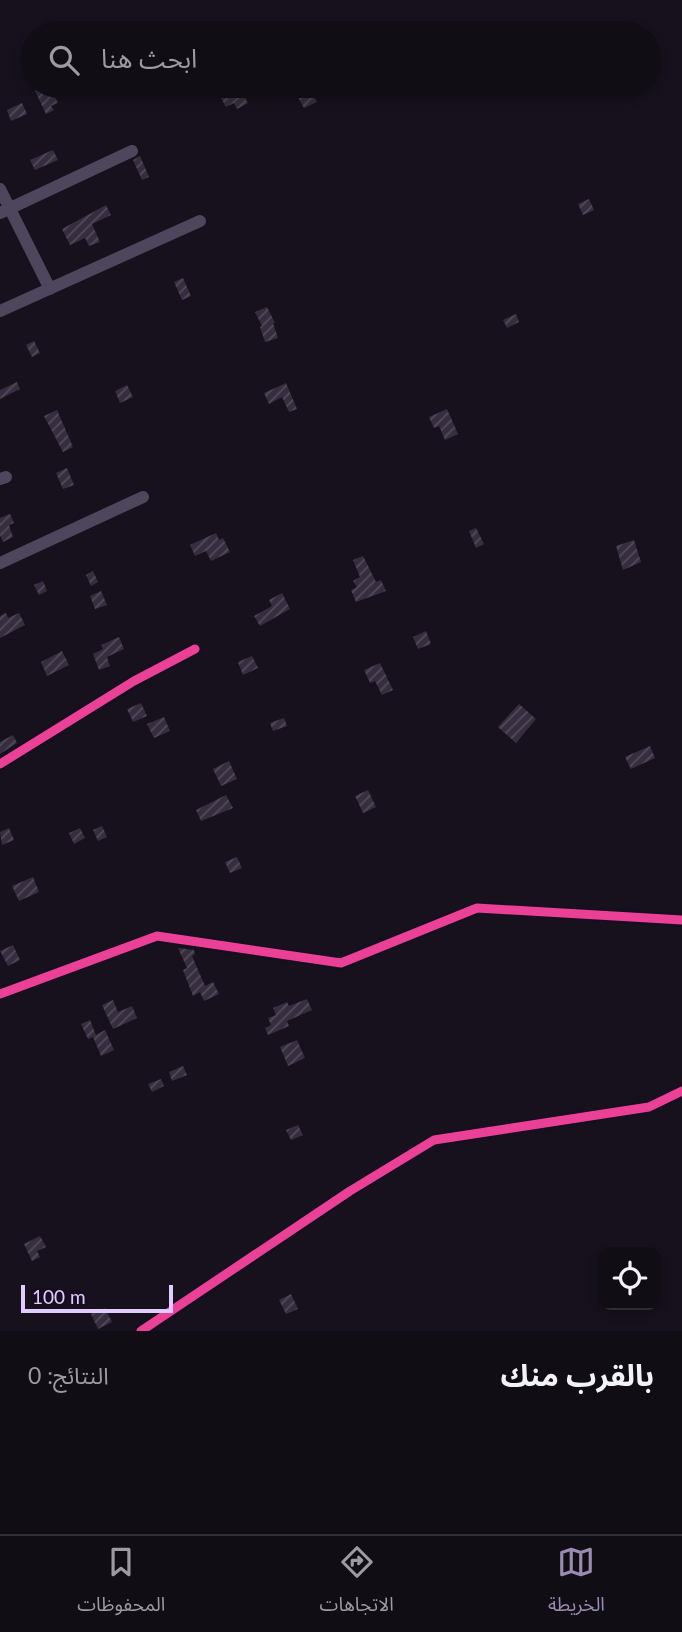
<!DOCTYPE html>
<html lang="ar">
<meta charset="utf-8">
<style>
body{margin:0;font-family:Lato,"Noto Sans Arabic",sans-serif;background:#1e1b22;color:#f1f3f6;direction:rtl}
.controls{position:absolute;right:21px;bottom:21px;display:grid;overflow:hidden;border-radius:14px;box-shadow:0 4px 10px #0003}
.controls button{width:63px;height:63px;display:grid;place-items:center;padding:0;border:0;border-bottom:2px solid #302d34;background:#100d15;color:#f1f3f6;font:35px sans-serif}
.scale{position:absolute;left:21px;bottom:18px;width:152px;box-sizing:border-box;padding-left:7px;border:4px solid #e1ccff;border-top:0;font-size:19px;line-height:24px;white-space:nowrap;color:#e1ccff;-webkit-text-stroke:5px #160d20;paint-order:stroke}
.list{margin:0;padding:0;list-style:none}
h2{display:flex;justify-content:space-between;align-items:center;height:91px;margin:0;padding:0 28px;font-size:30px}
h2 small{font-size:23px;font-weight:400;color:#9c9ca0}
.icon{flex:none;width:38px;height:38px;fill:none;stroke:currentColor;stroke-width:2;stroke-linecap:round;stroke-linejoin:round}
.map{position:relative;flex:none;width:682px;height:1331px;overflow:hidden;direction:ltr}
.search{position:absolute;background:#100d15;box-shadow:0 4px 10px #0003;left:21px;right:21px;top:21px;height:77px;display:flex;align-items:center;gap:18px;box-sizing:border-box;padding:0 24px;border-radius:38px;color:#9c9ca0;font-size:26px}
.sheet{height:203px;background:#100d15}
nav{display:flex;justify-content:space-around;align-items:center;box-sizing:border-box;height:98px;border-top:2px solid #302d34;background:#100d15;font-size:19px;color:#9c9ca0}
nav a{display:grid;justify-items:center;gap:4px}
nav .on{color:#9a8bb0}
.map>svg:first-child{display:block}
.building{fill:url(#building-hatch)}
.lines{fill:none;stroke-linecap:round;stroke-linejoin:round}
.minor{stroke:#4d465d;stroke-width:12}
.cycleway-casing{stroke:#160d20;stroke-width:13}
.cycleway{stroke:#ea4096;stroke-width:9}
</style>
<div class="map">
<svg width="682" height="1331" viewBox="0 0 682 1331">
<defs>
<pattern id="building-hatch" width="6" height="6" patternUnits="userSpaceOnUse" patternTransform="scale(1.75)"><rect width="6" height="6" fill="#362e3e"/><path d="M-1 1l2-2M0 6l6-6M5 7l2-2" fill="none" stroke="#534b5b"/></pattern>
</defs>
<rect width="100%" height="100%" fill="#16111c"/>
<!-- building -->
<path class="building" d="M49 86 58 103 51 106 54 110 46 114 35 91Z
M311 91 317 102 304 108 298 97Z
M242 92 248 103 237 109 234 103 226 107 221 98 230 93 232 97Z
M22 103 27 114 11 121 7 110Z
M53 150 58 160 35 170 30 160Z
M140 156 149 177 142 180 133 160Z
M589 199 594 210 583 215 578 204Z
M106 205 111 215 92 224 100 242 89 246 85 238 70 245 62 229Z
M183 278 191 296 182 300 174 282Z
M267 307 275 323H273L278 338 265 342 260 327 262 326 255 312Z
M516 314 519 322 507 328 503 320Z
M34 341 40 353 32 357 26 345Z
M17 382 20 389 0 399V390Z
M286 383 297 409 289 412 282 397 269 404 264 393Z
M127 385 133 397 120 403 115 391Z
M447 409 458 434 445 440 439 426 434 428 429 417Z
M57 410 73 447 63 452 44 416Z
M67 468 74 485 63 489 56 473Z
M10 514 14 523 9 525 13 537 3 542 0 535V518Z
M476 528 484 544 476 548 469 531Z
M216 533 219 540 223 538 230 552 211 561 206 551 195 556 190 545Z
M634 540 641 562 623 570 616 546Z
M363 556 376 582 381 580 386 591 356 602 351 590 357 587 353 581 360 577 353 560Z
M93 571 98 582 91 586 86 575Z
M43 581 47 591 39 595 34 585Z
M101 591 107 605 95 609 90 596Z
M282 593 290 609 260 626 254 616 272 606 269 600Z
M6 613 8 618 19 613 25 625 0 638V616Z
M426 631 431 644 418 649 413 637Z
M119 637 124 649 107 657 110 666 99 670 93 654 103 649 101 645Z
M62 651 69 665 47 676 41 662Z
M252 656 258 668 243 675 238 662Z
M380 663 393 690 382 695 375 681 370 683 364 670Z
M141 703 147 716 133 722 127 709Z
M519 704 536 719 516 743 498 727Z
M164 717 170 731 154 738 147 724Z
M284 718 287 726 273 731 270 723Z
M13 735 17 743 0 754V742Z
M650 746 655 758 631 769 625 757Z
M229 761 237 779 221 786 213 769Z
M368 790 376 807 363 813 355 796Z
M226 795 233 808 201 821 196 810Z
M102 826 107 837 98 841 93 830Z
M9 828 14 840 2 845 0 832Z
M80 828 85 838 74 844 69 833Z
M237 857 242 868 230 873 225 862Z
M33 877 39 892 19 901 12 886Z
M13 945 20 960 8 966 0 951Z
M178 948 194 950 195 954 192 956 205 986 213 982 219 994 204 1001 200 992 193 996 183 970 187 968Z
M307 999 312 1010 287 1021 289 1026 268 1035 265 1028 271 1025 268 1018 276 1015 273 1008 287 1002 289 1006Z
M113 1000 118 1012 132 1006 137 1018 113 1029 102 1005Z
M90 1020 96 1035 105 1030 114 1050 101 1056 93 1037 88 1039 81 1024Z
M297 1040 305 1058 288 1066 280 1047Z
M183 1066 187 1075 172 1081 169 1072Z
M161 1079 164 1086 152 1092 148 1084Z
M298 1125 303 1135 291 1140 286 1130Z
M40 1236 46 1247 37 1251 40 1257 32 1261 24 1244Z
M291 1294 298 1309 286 1314 279 1300Z
M105 1308 112 1322 98 1329 91 1314Z"/>
<g class="lines">
<!-- minor -->
<path class="minor" d="M0 189 50 289
M0 213 132 151
M0 311 200 221
M0 479 6 477
M0 563 143 497
M0 764 134 681 195 649
M0 994 157 936 341 963 477 908 682 920
M141 1331 350 1191 434 1140 649 1107 682 1091"/>
<defs>
<path id="cycleway" d="M0 764 134 681 195 649
M0 994 157 936 341 963 477 908 682 920
M141 1331 350 1191 434 1140 649 1107 682 1091"/>
</defs>
<!-- cycleway casing -->
<use href="#cycleway" class="cycleway-casing"/>
<!-- cycleway -->
<use href="#cycleway" class="cycleway"/>
</g>
</svg>
<div class="controls">
<button><svg class="icon" aria-label="locate" viewBox="0 0 24 24"><circle cx="12" cy="12" r="6"/><path d="M12 2v4M12 18v4M2 12h4M18 12h4"/></svg></button>
</div>
<div class="scale">100 m</div>
<div class="search"><svg class="icon" aria-label="search" viewBox="0 0 24 24"><circle cx="10" cy="10" r="6"/><path d="M15 15l6 6"/></svg>ابحث هنا</div>
</div>
<section class="sheet">
<h2>بالقرب منك<small>النتائج: 0</small></h2>
<ul class="list">
</ul>
</section>
<nav>
<a class="on"><svg class="icon" aria-label="map" viewBox="0 0 24 24"><path d="M3 6l6-2 6 2 6-2v14l-6 2-6-2-6 2zM9 4v14M15 6v14"/></svg>الخريطة</a>
<a><svg class="icon" aria-label="directions" viewBox="0 0 24 24"><path d="M12 3l9 9-9 9-9-9zM9 14v-3h6M13 9l2 2-2 2"/></svg>الاتجاهات</a>
<a><svg class="icon" aria-label="saved" viewBox="0 0 24 24"><path d="M7 4h10v16l-5-4-5 4z"/></svg>المحفوظات</a>
</nav>
